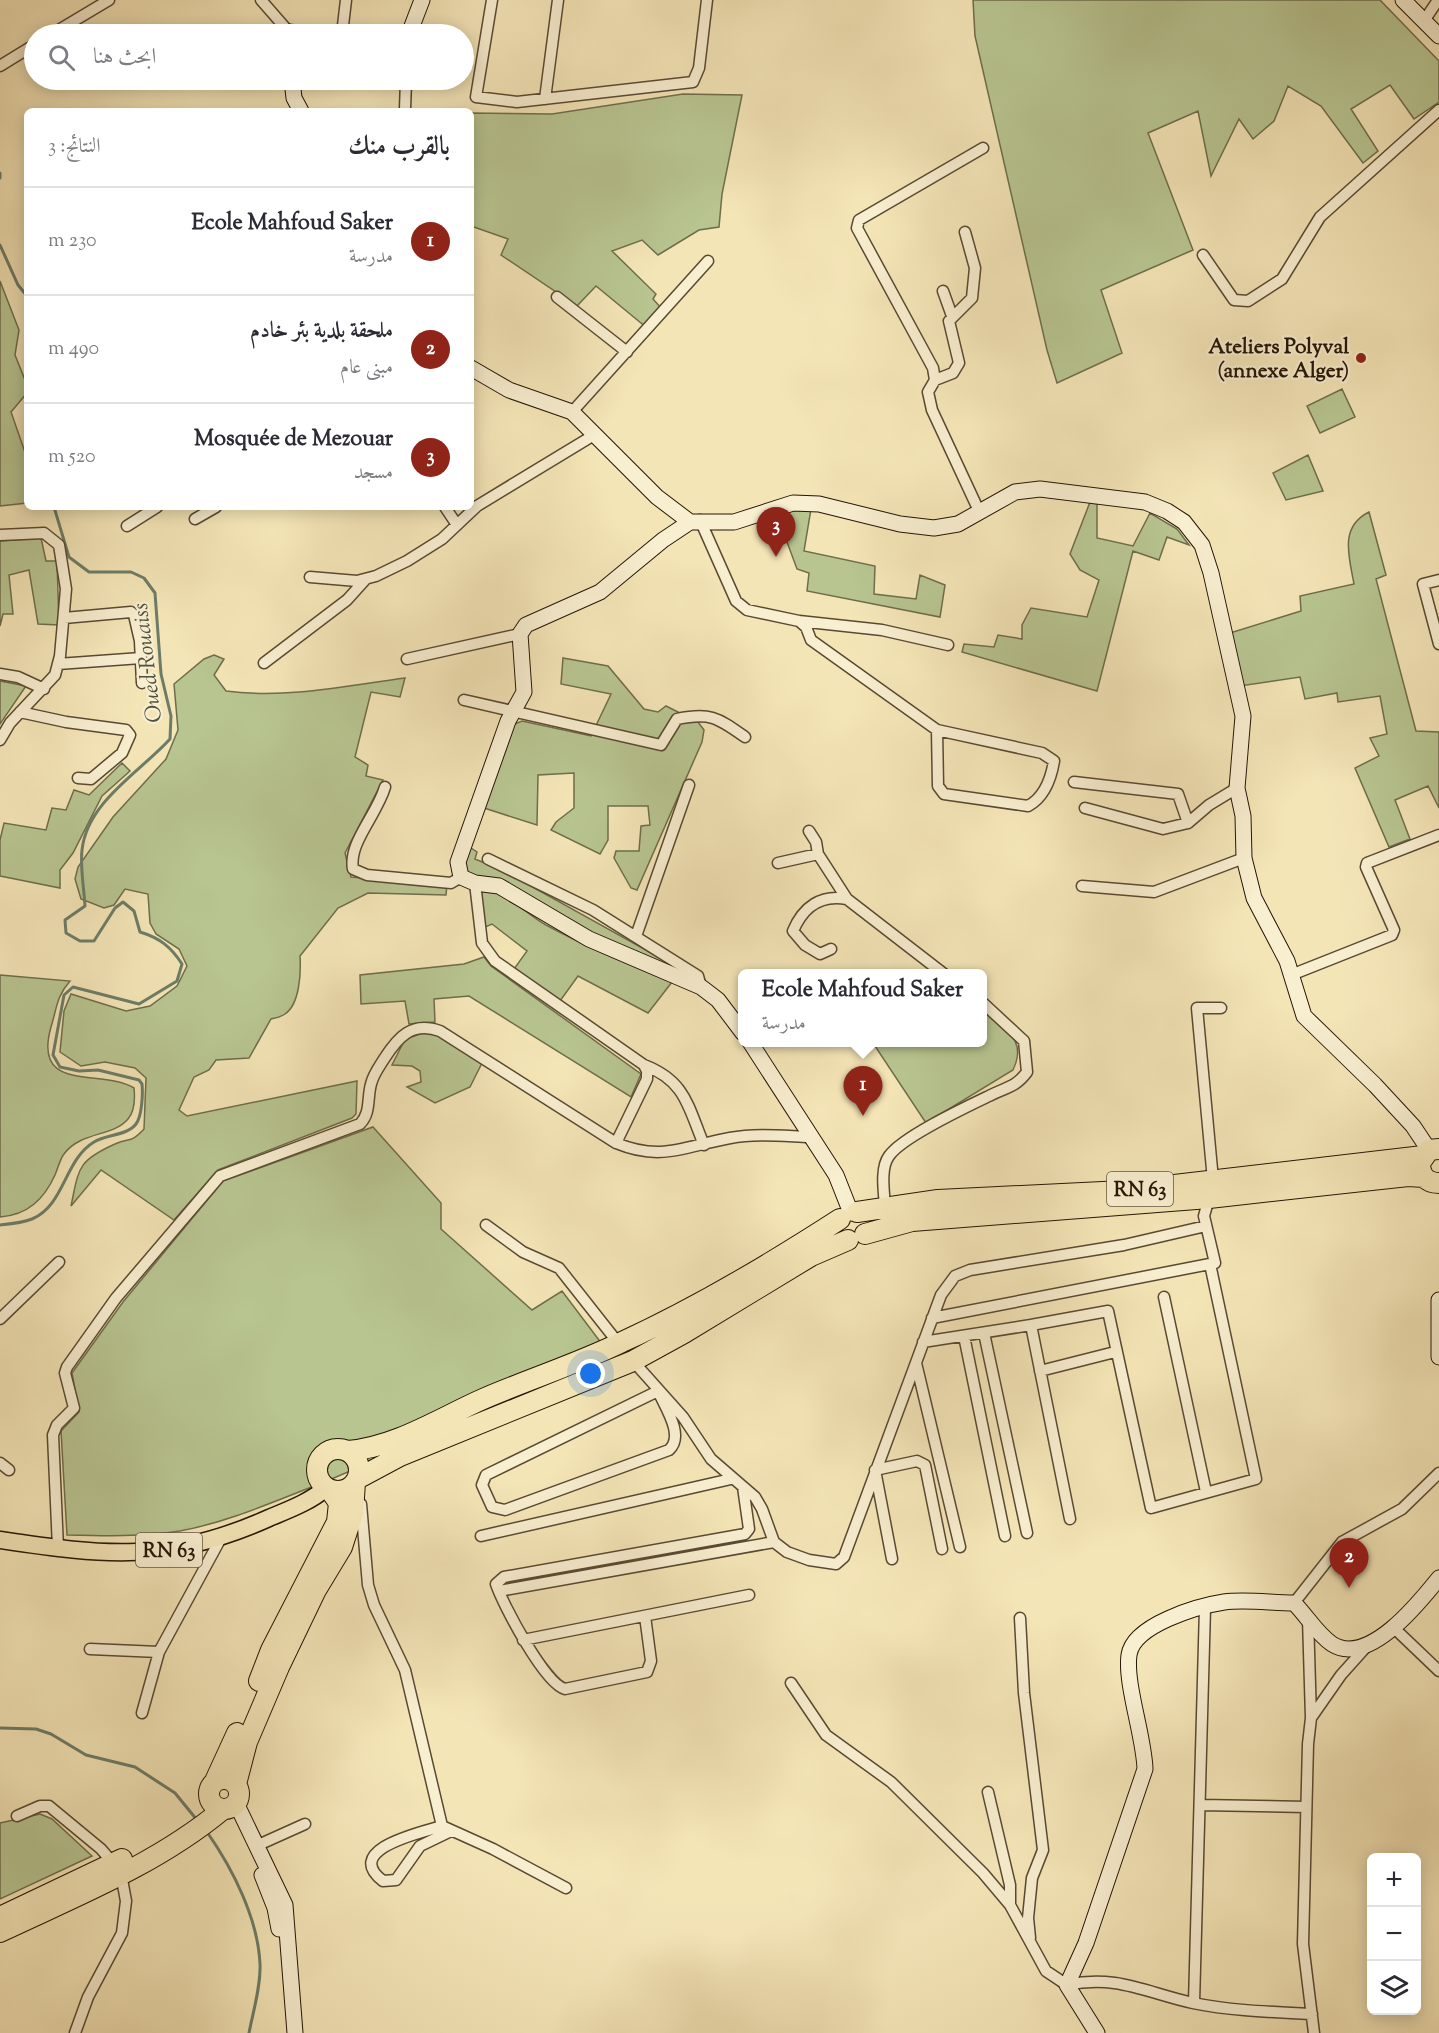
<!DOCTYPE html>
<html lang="ar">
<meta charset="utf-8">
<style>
body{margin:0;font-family:"Sorts Mill Goudy",Amiri,serif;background:#f7f7f7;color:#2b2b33;direction:rtl}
.controls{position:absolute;right:18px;bottom:18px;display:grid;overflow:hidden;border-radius:9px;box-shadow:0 3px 15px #0003}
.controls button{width:54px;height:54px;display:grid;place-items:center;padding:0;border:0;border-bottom:2px solid #e1e1e2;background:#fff;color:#2b2b33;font:30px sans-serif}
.you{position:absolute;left:591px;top:1374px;width:21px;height:21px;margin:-15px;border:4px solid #fff;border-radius:50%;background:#1a73e8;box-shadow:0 0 0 9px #1a73e833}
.badge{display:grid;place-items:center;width:39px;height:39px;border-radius:50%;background:#8f2418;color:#fff;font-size:20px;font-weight:700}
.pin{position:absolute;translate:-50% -50px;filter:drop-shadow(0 2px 3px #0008)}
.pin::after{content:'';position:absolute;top:32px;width:21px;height:18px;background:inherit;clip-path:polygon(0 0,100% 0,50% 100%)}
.popup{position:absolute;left:738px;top:969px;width:249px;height:78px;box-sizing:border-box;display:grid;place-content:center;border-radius:9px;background:#fff;filter:drop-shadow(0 2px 4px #0005);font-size:20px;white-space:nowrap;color:#7c7c81}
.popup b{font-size:22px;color:#2b2b33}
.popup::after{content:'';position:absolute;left:50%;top:100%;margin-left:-12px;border:12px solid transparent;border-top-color:#fff}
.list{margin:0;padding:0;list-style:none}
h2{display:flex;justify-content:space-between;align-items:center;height:78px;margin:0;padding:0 24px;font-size:26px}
h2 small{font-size:20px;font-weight:400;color:#7c7c81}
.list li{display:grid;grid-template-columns:39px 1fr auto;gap:18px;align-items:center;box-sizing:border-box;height:108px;padding:0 24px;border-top:2px solid #e1e1e2}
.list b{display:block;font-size:22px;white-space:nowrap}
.list p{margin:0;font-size:20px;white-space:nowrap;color:#7c7c81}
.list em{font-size:20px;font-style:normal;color:#7c7c81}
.icon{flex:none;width:33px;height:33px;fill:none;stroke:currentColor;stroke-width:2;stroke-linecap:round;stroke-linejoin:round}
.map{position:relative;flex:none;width:1439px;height:2033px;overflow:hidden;direction:ltr}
.search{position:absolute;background:#fff;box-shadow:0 3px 15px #0003;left:24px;top:24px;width:450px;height:66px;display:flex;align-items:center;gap:15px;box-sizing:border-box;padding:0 21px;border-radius:33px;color:#7c7c81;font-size:22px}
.panel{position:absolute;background:#fff;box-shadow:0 3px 15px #0003;left:24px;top:108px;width:450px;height:402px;border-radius:9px;direction:rtl}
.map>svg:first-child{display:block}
.green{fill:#b8c591;stroke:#6e6d4b;stroke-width:1.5}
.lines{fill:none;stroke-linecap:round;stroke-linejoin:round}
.stream{stroke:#6c7c68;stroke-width:3}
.street-casing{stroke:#594932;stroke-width:13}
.secondary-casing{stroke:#251505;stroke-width:17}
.primary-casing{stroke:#251505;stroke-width:19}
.highway-casing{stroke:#251505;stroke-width:22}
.street{stroke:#f8eed0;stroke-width:10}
.secondary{stroke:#f8eed0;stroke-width:15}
.primary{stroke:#f4e5b7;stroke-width:16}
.highway{stroke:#f4e5b7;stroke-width:20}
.poi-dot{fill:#8f2418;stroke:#f8eed0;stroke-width:2}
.labels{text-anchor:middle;stroke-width:4.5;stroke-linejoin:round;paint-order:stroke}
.shield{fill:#f8eed0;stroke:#645642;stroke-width:1.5}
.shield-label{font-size:20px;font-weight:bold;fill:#251505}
.poi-label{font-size:21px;font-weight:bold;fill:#251505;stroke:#f8eed0;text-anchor:end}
.water-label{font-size:22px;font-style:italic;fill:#4f513f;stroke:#f8eed0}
</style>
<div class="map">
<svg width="1439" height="2033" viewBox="0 0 1439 2033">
<rect width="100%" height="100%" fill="#f4e5b7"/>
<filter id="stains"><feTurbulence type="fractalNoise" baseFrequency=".00333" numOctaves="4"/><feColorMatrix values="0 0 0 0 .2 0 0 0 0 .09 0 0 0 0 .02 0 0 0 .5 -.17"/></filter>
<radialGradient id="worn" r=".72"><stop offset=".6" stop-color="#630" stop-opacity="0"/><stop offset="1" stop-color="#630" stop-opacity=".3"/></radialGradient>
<!-- green -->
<path class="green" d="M973 0H1380L1439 61V102L1414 119 1390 85 1351 109 1378 151 1363 163 1321 106 1288 86 1274 121 1253 139 1239 119 1211 176 1198 111 1148 133 1193 250 1101 290 1122 353 1057 383 1047 350 975 36Z
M683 94 742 95 722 194 719 227 699 230 658 255 642 240 612 251 656 294 653 299 662 309 647 328 596 286 577 306 501 255 508 239 471 226V113L552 114Z
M0 281 19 330 15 355 27 385V393L11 412 27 458V503L0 506Z
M1342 389 1355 417 1320 433 1307 406Z
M1308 455 1323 491 1286 500 1273 473Z
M1090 502 1097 504V538L1133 546 1150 513 1177 529 1189 545 1167 537 1159 560 1133 551 1097 691 962 652 964 644 994 647 998 635 1022 639V625L1031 608 1087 617 1099 580 1080 570 1070 554Z
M793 509H811L804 551 875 566 874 594 916 599 920 575 945 585 940 617 807 591 809 573 797 569 777 515Z
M1369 512 1386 575 1376 579 1416 731 1439 732V808L1428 786 1395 800 1410 839 1389 847 1355 768 1379 756 1370 738 1387 734 1380 696 1338 702 1337 693 1305 699 1300 677 1240 686 1230 633 1301 611 1300 596 1354 584C1349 556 1339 527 1369 512Z
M41 538 46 561H57L59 625 38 624 29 570 9 575 13 614H3L0 626V541Z
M214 655 224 659 214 675 226 691C286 699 346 686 405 678L400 697 371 692 355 757 368 765 366 776 383 780 345 853 351 877 447 884 446 895 368 893 338 908 300 956C301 972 300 1004 285 1014 281 1017 275 1018 271 1019L249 1058 216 1060 209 1070 194 1077 179 1110 187 1116 357 1081 356 1114 352 1118 218 1170 174 1220 101 1170 71 1206C79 1168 77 1161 115 1144 130 1137 130 1144 144 1129L146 1078 135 1068 105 1062 81 1066 60 1052 64 1011 71 994 126 1011 150 1006 177 986 187 966 179 949 156 934 150 923 148 894 125 889 114 905 104 908 81 899 75 879 78 867 113 817 166 759 178 730 174 684 204 659Z
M563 658 608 666 644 709 658 712 666 706 698 722 704 730 702 742 637 890 631 888 614 858 616 851H639L641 826 650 825 648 806H608V840L600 854 551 830 556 822 574 808V773L538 775 537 825 484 808 510 726 522 721 591 736 611 694 561 684Z
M0 681 26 686 0 724Z
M122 763 130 771 102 796 73 853 60 870V888L0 876V840L4 823 46 830 52 808 66 810 74 790 89 795Z
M468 846 477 852 475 859 502 870 682 970 679 974 595 937 463 870Z
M479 889C511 893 520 910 546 925 587 947 629 965 672 982L648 1013 578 976 560 1001 514 969 527 951 492 924 483 928Z
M484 957 491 966 641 1074 631 1097 469 996 434 999 435 1022 409 1024 405 1001 361 1004 360 975 464 964Z
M0 975 70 981C56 997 57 1008 51 1027 32 1094 101 1068 134 1088 135 1098 135 1111 128 1119 113 1137 81 1131 64 1154 60 1159 58 1168 55 1175 44 1199 28 1215 0 1217Z
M983 1009C1004 1029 1028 1039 1013 1070L926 1123 873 1043 983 1042Z
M426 1032 436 1033 482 1063 470 1087 435 1103 407 1087 421 1082 420 1071 412 1066 392 1065 405 1039Z
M373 1127 441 1203V1229L532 1310 562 1291 605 1348C512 1397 418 1443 322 1483 275 1501 229 1522 180 1531 142 1537 105 1536 67 1535L61 1431 79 1412 72 1373 123 1302 223 1181Z
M40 1814 52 1819 92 1856 0 1899V1823Z"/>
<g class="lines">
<!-- stream -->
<path class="stream" d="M0 173V178
M0 245 18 285 27 296
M0 1225C10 1224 22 1223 32 1219 65 1205 64 1160 94 1142 106 1134 127 1136 136 1124 142 1116 143 1094 142 1084L139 1080 98 1070 79 1071 60 1067 53 1055 64 995 73 987 139 1004 177 981 182 964C171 947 160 938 140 932L134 911 123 902 115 908 94 941H80L66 933 65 920 85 906C84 888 80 867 82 850 87 802 140 772 170 739L171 716 161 674 155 593 144 578 131 572H89L69 557 54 507
M0 1728 36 1729 51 1734 86 1755 135 1767 175 1793 197 1820
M207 1832C233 1869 258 1919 260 1964 261 1986 253 2012 249 2033"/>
<defs>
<path id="street" d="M261 0 289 32
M492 0 476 97 517 102 693 82 699 68 707 0
M1424 21 1438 0
M52 34 109 0
M342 34 346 0
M0 66 34 45
M545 99 558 0
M405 109 406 80
M1203 255 1234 300 1248 301 1282 279 1320 217 1439 110
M943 291 952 316
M557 297 627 352
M935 380 953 373 959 363 949 321 972 298 975 268 965 232
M572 412 708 261
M445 507 457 525
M979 511 932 410 928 392 935 380 933 368 857 228 859 220 983 148
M195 519 216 507
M700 520 736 601 747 610 799 621 806 627 811 640 937 730 1042 753 1054 761C1051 779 1045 797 1028 806L944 794 938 786 937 730
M127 526 157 507
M0 535 44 533 59 545 66 589 60 656 55 675 10 723 0 740
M310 577 357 581 376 576 407 561 442 539 477 506 594 435
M1439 580 1423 584 1439 644
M64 618 131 612 134 615 140 641 142 683
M799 621 882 630 948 645
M407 659 520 634
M264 663 347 600 365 580
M58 664 141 658
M0 674 18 677 44 689
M464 700 661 745 677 719C711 712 718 718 745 737
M20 712 66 722 126 730 130 735 122 753 91 779 78 778
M1074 782 1178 794 1188 823
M385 787C377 815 348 843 353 869L367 875 451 883 461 877
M1085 808 1163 829 1188 823 1209 805 1237 788
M809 831 816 842 818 854
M488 859 593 910 698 976 701 987
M778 863 818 854 847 899
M475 883 482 943 495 961 644 1065C686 1081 688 1107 704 1145
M1082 886 1154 892 1244 858
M636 936 689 785
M831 949 820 954 805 945 793 931C803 907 821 894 847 899L944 974
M1291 975 1392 935 1394 930 1366 867 1367 863 1439 835
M616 1143 647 1079V1071L644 1065
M1213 1180 1197 1008H1221
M885 1206C884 1192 880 1168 889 1156 902 1137 966 1107 989 1096 1006 1087 1015 1088 1027 1072L1024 1041 983 1003
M486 1225 523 1252 559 1268 619 1344
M1164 1297 1206 1492
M932 1318 1215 1263 1204 1216 1209 1198
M0 1319 59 1262
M1031 1325 1108 1311 1151 1508 1256 1479 1210 1264
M984 1333 1027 1533
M964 1336 1005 1536
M923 1342 1031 1325 1070 1519
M633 1361 683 1417 711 1459 755 1497 762 1509 774 1542 787 1552 809 1560 836 1564 844 1557 941 1295 955 1276 970 1270 1124 1245 1206 1226
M916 1363 960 1547
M1040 1371 1115 1352
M658 1391C665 1407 685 1436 669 1450L505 1510 492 1507 482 1485 486 1475Z
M0 1463 9 1470
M361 1504 368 1585 374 1605 405 1670 442 1826 493 1849 566 1888
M481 1536 731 1479
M58 1548 53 1435 57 1425 74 1408 65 1373 67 1367 116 1298 220 1176 360 1124C371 1113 367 1098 371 1084 373 1075 379 1067 384 1059 398 1037 412 1021 440 1031L616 1143C662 1162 685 1146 730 1138 756 1133 783 1136 809 1137
M892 1559 875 1470 917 1461 925 1465 942 1549
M499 1591 774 1542
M1294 1603 1342 1542 1402 1509 1439 1473
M645 1616 651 1661 647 1672 565 1689C545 1684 503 1605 496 1584L504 1577 745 1534 749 1529 743 1487
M1020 1618 1024 1693 1043 1850 1032 1878 1028 1918 1030 1938
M1308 1618 1311 1718
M1393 1627 1439 1671
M523 1640 749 1595
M90 1649 159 1652
M791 1683 826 1735 891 1782 983 1873 1010 1905 1046 1971 1067 1985C1116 1974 1147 1993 1193 2003 1232 2011 1273 2012 1312 2014
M142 1713 159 1652 221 1538
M988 1792 1010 1885V1905
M1200 1805 1306 1807
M17 1816 40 1806H49L101 1849 113 1863
M442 1826C424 1832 341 1849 383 1881L396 1880 420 1846 451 1831
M256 1846 305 1824
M1194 2003 1205 1608
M75 2033 88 1997 122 1933 126 1901 121 1874
M1314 2033 1303 1944 1308 1744 1311 1718 1341 1675 1367 1646"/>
<path id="secondary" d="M1403 0 1439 36
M289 34V32L305 34
M409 34 422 0
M292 80 294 98 301 111
M471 368 509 390 572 412 657 497 690 522H734L793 503 819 504 900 524 934 528 958 524 1015 492 1040 489 1145 502 1167 511 1184 522 1202 545 1211 573 1243 716 1237 788 1243 816 1244 858 1254 898 1287 961 1304 1016 1375 1085 1413 1126 1429 1150
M690 522 663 540 600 592 526 625 520 634 524 692 508 721 458 862 461 877 475 883 499 886 589 939 701 987 718 1000 743 1033
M750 1042 836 1175 851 1213
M1439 1300V1357
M236 1803 285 1905 295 2033
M262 1875 275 1908 279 1929
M1097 2033 1067 1985 1086 1943 1145 1769C1144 1736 1125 1684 1129 1655 1133 1625 1198 1606 1224 1602 1246 1599 1272 1603 1294 1603 1307 1616 1317 1634 1332 1644 1368 1667 1419 1603 1439 1578"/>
<path id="primary" d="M0 1540C106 1556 169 1563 269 1518 288 1510 310 1502 326 1488"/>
<path id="highway" d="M1439 1149 1429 1150 1420 1163C1420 1175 1426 1183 1439 1183
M857 1212 938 1200 1123 1191 1423 1156
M865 1234 912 1221 1209 1198 1408 1176 1424 1177
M317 1470a21 21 0 1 1 42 0a21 21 0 1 1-42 0Z
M348 1451C396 1447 440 1418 483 1399 529 1379 577 1364 622 1342 696 1308 772 1263 840 1219
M357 1479 400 1456 633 1361 684 1333 811 1256 848 1240
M259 1681 271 1650 337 1522 339 1503 330 1490
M209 1794a15 15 0 1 1 30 0a15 15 0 1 1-30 0Z
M215 1781 237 1733
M236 1784 247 1742 279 1667 316 1590 342 1547 353 1513 355 1482
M0 1917 122 1859
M0 1932C76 1896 157 1864 222 1810"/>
</defs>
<!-- street casing -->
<use href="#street" class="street-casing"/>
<!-- secondary casing -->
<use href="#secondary" class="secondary-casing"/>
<!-- primary casing -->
<use href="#primary" class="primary-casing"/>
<!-- highway casing -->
<use href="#highway" class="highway-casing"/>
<!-- street -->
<use href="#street" class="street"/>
<!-- secondary -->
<use href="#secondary" class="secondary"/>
<!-- primary -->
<use href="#primary" class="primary"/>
<!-- highway -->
<use href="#highway" class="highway"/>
</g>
<!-- markers -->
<circle class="poi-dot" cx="1361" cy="358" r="6"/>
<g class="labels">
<!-- shield labels -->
<g class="shield">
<rect x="1107" y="1172" width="66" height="34" rx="4.5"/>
<rect x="136" y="1533" width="66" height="34" rx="4.5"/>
</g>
<g class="shield-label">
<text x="1140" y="1196">RN 63</text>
<text x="169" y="1557">RN 63</text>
</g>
<!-- poi labels -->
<g class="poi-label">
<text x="1349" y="353">Ateliers Polyval<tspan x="1349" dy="24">(annexe Alger)</tspan></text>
</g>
<!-- water labels -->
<g class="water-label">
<text transform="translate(146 663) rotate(-97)" y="8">Oued Rouaiss</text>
</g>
</g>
<rect width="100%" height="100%" filter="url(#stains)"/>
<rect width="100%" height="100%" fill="url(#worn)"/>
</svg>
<div class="controls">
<button>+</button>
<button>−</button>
<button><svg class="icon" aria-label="layers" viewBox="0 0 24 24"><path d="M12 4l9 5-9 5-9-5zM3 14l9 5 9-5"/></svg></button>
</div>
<div class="you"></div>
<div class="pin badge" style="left:863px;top:1116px">1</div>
<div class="popup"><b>Ecole Mahfoud Saker</b>مدرسة</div>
<div class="pin badge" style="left:1349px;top:1588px">2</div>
<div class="pin badge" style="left:776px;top:557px">3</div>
<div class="search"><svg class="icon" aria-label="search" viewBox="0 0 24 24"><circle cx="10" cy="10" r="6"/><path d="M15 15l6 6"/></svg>ابحث هنا</div>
<section class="panel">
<h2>بالقرب منك<small>النتائج: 3</small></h2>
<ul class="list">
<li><span class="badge">1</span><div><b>Ecole Mahfoud Saker</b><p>مدرسة</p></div><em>230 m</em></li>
<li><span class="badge">2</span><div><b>ملحقة بلدية بئر خادم</b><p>مبنى عام</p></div><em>490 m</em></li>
<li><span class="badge">3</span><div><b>Mosquée de Mezouar</b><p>مسجد</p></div><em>520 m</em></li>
</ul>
</section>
</div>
